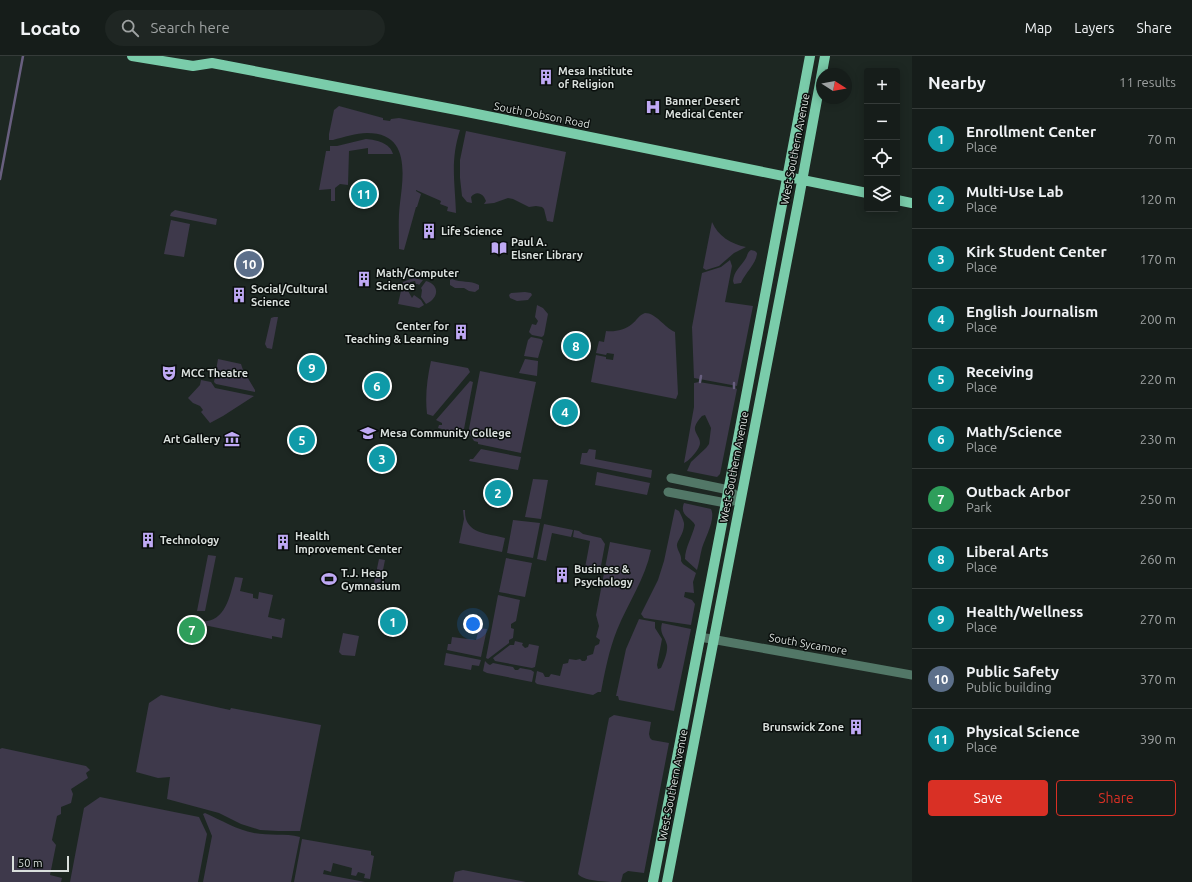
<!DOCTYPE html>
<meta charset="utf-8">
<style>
body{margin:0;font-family:Ubuntu,sans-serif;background:#1f2623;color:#f1f3f6}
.controls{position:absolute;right:12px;top:12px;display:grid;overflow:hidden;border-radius:4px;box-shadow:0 2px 10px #0003}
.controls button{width:36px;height:36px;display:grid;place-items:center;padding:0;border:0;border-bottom:1px solid #353b39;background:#161d1a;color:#f1f3f6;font:20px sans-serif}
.compass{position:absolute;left:816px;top:12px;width:36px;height:36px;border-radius:50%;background:#161d1a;box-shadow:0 2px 10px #0003;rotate:101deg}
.scale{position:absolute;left:12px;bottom:10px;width:57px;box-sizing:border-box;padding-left:4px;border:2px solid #d9dfdc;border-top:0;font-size:11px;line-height:14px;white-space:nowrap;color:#d9dfdc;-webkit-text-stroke:3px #0a0f0d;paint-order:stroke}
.you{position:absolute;left:473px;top:568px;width:14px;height:14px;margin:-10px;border:3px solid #fff;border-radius:50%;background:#1a73e8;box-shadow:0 0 0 6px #1a73e833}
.badge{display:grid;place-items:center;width:26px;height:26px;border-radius:50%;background:#d93025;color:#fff;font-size:13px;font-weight:700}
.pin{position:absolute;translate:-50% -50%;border:2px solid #fff;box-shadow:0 1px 4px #0006}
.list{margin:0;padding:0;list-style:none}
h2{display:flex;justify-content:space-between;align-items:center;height:52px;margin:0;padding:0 16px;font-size:17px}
h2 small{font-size:13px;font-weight:400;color:#9ea2a2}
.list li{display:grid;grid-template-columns:26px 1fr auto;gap:12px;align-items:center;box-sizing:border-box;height:60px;padding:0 16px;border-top:1px solid #353b39}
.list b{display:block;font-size:15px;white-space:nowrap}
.list p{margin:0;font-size:13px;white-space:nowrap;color:#9ea2a2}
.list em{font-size:13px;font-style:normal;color:#9ea2a2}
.actions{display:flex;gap:8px;padding:12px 16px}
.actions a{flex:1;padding:9px 0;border:1px solid #d93025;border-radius:4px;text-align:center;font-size:14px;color:#d93025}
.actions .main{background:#d93025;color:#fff}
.icon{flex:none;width:22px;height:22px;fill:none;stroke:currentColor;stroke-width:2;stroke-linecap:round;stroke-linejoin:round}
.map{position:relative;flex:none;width:912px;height:826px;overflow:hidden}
header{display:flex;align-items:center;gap:24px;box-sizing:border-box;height:56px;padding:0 20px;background:#161d1a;border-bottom:1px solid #353b39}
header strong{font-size:19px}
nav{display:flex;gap:22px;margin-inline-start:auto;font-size:14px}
.search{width:280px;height:36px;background:#1f2623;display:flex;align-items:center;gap:10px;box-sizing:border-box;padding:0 14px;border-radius:22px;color:#9ea2a2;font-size:15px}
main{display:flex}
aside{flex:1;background:#161d1a}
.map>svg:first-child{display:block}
.green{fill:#3e394b}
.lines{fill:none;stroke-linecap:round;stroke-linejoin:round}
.stream{stroke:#685f7f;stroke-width:2.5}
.minor{stroke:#527767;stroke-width:9}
.major{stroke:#7accaa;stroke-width:10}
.labels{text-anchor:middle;stroke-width:3;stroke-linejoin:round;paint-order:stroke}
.poi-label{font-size:11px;font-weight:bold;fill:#d9dfdc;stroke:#0a0f0d;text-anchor:start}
.street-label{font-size:11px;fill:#d9dfdc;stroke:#0a0f0d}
</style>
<header>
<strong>Locato</strong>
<div class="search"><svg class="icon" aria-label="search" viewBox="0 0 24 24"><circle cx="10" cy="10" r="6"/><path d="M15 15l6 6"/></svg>Search here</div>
<nav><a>Map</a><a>Layers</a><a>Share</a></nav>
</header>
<main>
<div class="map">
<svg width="912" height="826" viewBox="0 0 912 826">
<rect width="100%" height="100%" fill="#1d2722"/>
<!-- green -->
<path class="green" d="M339 50 383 62V64L390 65 391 63 399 62 460 74C450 105 455 126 456 157L447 155 448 151 440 148 441 145 416 134V135L421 138 417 151H416L404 194 399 193C399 178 398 162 400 147 404 116 409 77 367 77 356 77 344 81 333 84H329V78L334 54Z
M466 75 566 96 553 166 547 165 544 153 542 151 536 150 529 151 513 143 508 142 494 147 484 148 486 145 484 141C480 136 475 136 471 141L472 147 467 146 462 140 460 122V104Z
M366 83C377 84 390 87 393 98H368V92L349 95 348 129 340 128 335 132V145H331V133L319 134 326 95H330V90H337Z
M175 154 217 163 216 169 170 160 171 157Z
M171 164 190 168 184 201 164 198Z
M712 166C718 180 731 188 746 191L734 197 719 210 706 214 703 212Z
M751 194 755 195 757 197C757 207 745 217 741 227L734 228 733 225C734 214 741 211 746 202 748 198 747 197 751 194Z
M730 204 732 210 725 246 753 250 737 330 694 322 692 271 702 217 721 211Z
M413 222 423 224 419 229 418 228H416L415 225 410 226 407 233 412 242 414 239 421 244 424 249 419 252 398 248 403 226Z
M452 223C461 227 470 224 479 229V233L475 236 469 235 464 232H455L450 229V224Z
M426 225C440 229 439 242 426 248L421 241 422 234 421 232Z
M525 236 531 237 532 239 528 244 517 245 510 242 509 239 511 237Z
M537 249 543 252 548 258 544 279 542 281 532 279 529 276 532 268 536 269 538 265 535 261Z
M645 257C656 257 664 271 675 276L678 338 676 343 591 326 596 299 606 301V303L613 304 614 298 607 297 606 299 596 297 599 285 604 286 606 275C615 276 625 274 632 268 637 264 639 259 645 257Z
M274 261H278L272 293 267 292 265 288 271 262Z
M531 281 541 283 543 285 538 302 524 300 528 284Z
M218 303 241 308 243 314 255 334V336L216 328 214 326Z
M525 303 538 305V306L537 320 519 317Z
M431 305 468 312 470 316 433 360 427 358C425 340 427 323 431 305Z
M480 315 536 326 521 397 478 388V386L474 385 471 380 468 378Z
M201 324 211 326 215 332 254 340 223 360 210 367 201 356 203 354 200 350 193 347 188 342 200 329Z
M470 325 473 326 464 373H461L454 376 438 372 439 369H442V367L436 364Z
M699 326 735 332 737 333 720 418 717 421 687 415 691 406 706 392 709 388 711 372 705 359 702 360C699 363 696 367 695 371 694 377 700 381 700 387 700 393 689 405 684 407L694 351V327Z
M481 393 521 401 518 414 469 405 470 403H473Z
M589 393 596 394 595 403 652 414 651 422 580 408 582 397H587Z
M597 416 650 427 647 439 595 429Z
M533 423 548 424 541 463 525 461Z
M684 447 711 453C716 463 705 482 702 492 700 500 699 507 697 514L685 503C685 492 692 481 695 469 691 461 679 460 684 447Z
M675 453 679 455C681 459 683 463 684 467 685 477 676 486 677 490 678 496 682 499 681 505L683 508 696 517 693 526 694 537 685 536 684 541 692 544 695 548 691 569 644 562 641 558 658 524 664 505Z
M463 454H465C464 479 489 477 505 482L502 496 459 487 464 463Z
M513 464 540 467 533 502 507 497Z
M544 468 573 474 571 481 552 477 546 505 537 503Z
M574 474 579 475 583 478 601 482 605 488 600 515 585 512 590 485 573 481Z
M610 486 651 494C645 523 628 547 617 574 609 594 605 615 601 636H598L593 639 537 628 535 626 537 615 543 617 545 621H549L551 618 560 620 563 608 568 607 569 603 576 604 580 603 582 605H585L587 603V600L593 598 595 590 599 588 600 584 596 581 599 570 596 559Z
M208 499 216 500 205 555H197Z
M506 502 532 507 525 541 499 536Z
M379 503 385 504 379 534 373 532Z
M235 521 243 522 240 535 253 538V542L258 543 259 536 273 539 268 561 281 564 282 562 285 563 282 582 272 580V583L194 567 195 565C225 570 229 543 235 521Z
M498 539 520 544 516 565 511 568V572L514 573 513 582 509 584V587L488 603 486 602Z
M639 563 655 566V572L662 583 657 609 658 613 661 612C664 606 668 596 667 589 665 580 659 578 662 567L691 573 674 655 619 644 618 640H616L626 593Z
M479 572 487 573 481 601 447 594 448 588H451L452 581 476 584Z
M343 577 359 580 355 600 342 599 339 596Z
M515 585 523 587 522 589 525 592 528 591 529 588 539 590 535 611 532 612 495 605 493 602 510 589H514Z
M446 597 481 604 479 610 472 609 471 614 444 609Z
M485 605 488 608 490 609 493 607 513 611 515 614H518L520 612 531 614 534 616 532 626 487 617 483 615Z
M161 639 230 654 231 652 321 669 300 775H278L260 774 241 768 219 757 167 743 170 721 158 722 136 716 149 647Z
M614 659 651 666 649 678 650 682 652 684 669 687 644 817 628 815 623 818 621 826C610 826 585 826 578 818L609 662Z
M2 692 86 710 90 714 86 717 88 722 71 733 73 738 71 747 61 751V758L57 760 52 784 56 789 50 819 62 822 61 826H0V693Z
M100 741 199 761 207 778 198 826H70L84 752Z
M205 757C221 764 237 774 254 777 269 780 285 777 300 781L291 826H203L212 780 203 758Z
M302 783 371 795V799L374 800 370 823 364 822 365 818 358 816 356 820 351 819 352 812 333 807 331 816 324 814 323 818 365 826H294Z
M463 814 526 826H453L455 816Z"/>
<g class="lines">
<!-- stream -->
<path class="stream" d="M0 123 23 0
M700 326 701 320
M734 332V327"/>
<!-- minor -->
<path class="minor" d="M671 422 729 434 740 443
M668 436 726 447 740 443
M700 581 912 619"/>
<!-- major -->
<path class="major" d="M132 0 193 10 212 7 462 55 867 137
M897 144 912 147
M653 826 724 457 810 0
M667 826 798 147 825 0"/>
</g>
<!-- icons -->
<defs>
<symbol id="building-bare" viewBox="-9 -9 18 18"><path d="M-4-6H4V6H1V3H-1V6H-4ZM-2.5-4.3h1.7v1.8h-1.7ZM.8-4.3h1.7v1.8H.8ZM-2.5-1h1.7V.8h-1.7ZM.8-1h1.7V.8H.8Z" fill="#bfa9f4" stroke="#0a0f0d" stroke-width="2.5" paint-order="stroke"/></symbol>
<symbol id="hospital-bare" viewBox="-9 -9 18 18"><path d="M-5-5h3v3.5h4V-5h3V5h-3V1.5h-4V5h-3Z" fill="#bfa9f4" stroke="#0a0f0d" stroke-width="2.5" paint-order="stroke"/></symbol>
<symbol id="library-bare" viewBox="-9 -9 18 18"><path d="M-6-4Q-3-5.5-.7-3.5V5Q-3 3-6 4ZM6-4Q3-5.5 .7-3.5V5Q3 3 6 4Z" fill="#bfa9f4" stroke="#0a0f0d" stroke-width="2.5" paint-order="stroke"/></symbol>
<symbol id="theatre-bare" viewBox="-9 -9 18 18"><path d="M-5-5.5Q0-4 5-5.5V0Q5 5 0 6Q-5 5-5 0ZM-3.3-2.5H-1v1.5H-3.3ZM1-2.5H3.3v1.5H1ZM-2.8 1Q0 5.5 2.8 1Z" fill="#bfa9f4" stroke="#0a0f0d" stroke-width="2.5" paint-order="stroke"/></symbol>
<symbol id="university-bare" viewBox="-9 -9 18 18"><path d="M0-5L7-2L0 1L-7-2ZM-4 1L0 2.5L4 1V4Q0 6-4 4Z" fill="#bfa9f4" stroke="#0a0f0d" stroke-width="2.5" paint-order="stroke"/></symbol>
<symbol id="museum-bare" viewBox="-9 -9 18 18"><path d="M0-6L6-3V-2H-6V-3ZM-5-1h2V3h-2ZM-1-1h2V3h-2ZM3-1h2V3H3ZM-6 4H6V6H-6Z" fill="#bfa9f4" stroke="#0a0f0d" stroke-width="2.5" paint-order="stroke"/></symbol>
<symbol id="stadium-bare" viewBox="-9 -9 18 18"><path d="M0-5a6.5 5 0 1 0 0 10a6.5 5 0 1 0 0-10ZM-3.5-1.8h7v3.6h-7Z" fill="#bfa9f4" stroke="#0a0f0d" stroke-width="2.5" paint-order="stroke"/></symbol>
</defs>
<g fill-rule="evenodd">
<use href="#building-bare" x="535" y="10" width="22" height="22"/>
<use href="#hospital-bare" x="642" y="40" width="22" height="22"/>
<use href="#building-bare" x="418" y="164" width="22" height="22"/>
<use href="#library-bare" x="488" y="181" width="22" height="22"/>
<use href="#building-bare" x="353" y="212" width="22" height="22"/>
<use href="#building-bare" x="228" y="228" width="22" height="22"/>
<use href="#building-bare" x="450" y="265" width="22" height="22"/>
<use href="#theatre-bare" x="158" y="306" width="22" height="22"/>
<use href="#university-bare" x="357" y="366" width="22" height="22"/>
<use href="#museum-bare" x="221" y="372" width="22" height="22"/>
<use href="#building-bare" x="137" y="473" width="22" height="22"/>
<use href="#building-bare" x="272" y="475" width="22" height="22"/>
<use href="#building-bare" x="551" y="508" width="22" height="22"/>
<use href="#stadium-bare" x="318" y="512" width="22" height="22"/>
<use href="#building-bare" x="845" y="660" width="22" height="22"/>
</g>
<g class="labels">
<!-- poi labels -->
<g class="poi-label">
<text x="558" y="19">Mesa Institute<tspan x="558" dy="13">of Religion</tspan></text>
<text x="665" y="49">Banner Desert<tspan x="665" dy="13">Medical Center</tspan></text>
<text x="441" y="179">Life Science</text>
<text x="511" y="190">Paul A.<tspan x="511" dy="13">Elsner Library</tspan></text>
<text x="376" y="221">Math/Computer<tspan x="376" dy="13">Science</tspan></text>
<text x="251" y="237">Social/Cultural<tspan x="251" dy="13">Science</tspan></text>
<text x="449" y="274" text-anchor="end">Center for<tspan x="449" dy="13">Teaching &amp; Learning</tspan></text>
<text x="181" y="321">MCC Theatre</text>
<text x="380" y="381">Mesa Community College</text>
<text x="220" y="387" text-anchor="end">Art Gallery</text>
<text x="295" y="484">Health<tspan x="295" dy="13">Improvement Center</tspan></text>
<text x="160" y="488">Technology</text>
<text x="574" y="517">Business &amp;<tspan x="574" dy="13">Psychology</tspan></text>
<text x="341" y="521">T.J. Heap<tspan x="341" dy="13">Gymnasium</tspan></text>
<text x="844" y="675" text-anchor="end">Brunswick Zone</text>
</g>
<!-- street labels -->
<g class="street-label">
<text transform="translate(542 59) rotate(11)" y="4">South Dobson Road</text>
<text transform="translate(795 93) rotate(-79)" y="4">West Southern Avenue</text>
<text transform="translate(734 411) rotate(-79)" y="4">West Southern Avenue</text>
<text transform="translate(808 588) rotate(10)" y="4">South Sycamore</text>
<text transform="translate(673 729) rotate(-79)" y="4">West Southern Avenue</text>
</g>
</g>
</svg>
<div class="controls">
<button>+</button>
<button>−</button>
<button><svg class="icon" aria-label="locate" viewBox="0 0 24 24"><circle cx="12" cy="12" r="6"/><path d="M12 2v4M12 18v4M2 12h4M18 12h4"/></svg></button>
<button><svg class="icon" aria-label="layers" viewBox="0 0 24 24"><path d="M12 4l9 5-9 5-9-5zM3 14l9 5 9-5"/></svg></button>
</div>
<svg class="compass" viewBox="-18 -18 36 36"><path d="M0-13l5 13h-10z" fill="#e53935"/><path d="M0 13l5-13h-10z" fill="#9ea2a2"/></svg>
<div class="scale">50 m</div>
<div class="you"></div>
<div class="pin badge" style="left:393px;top:566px;background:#0f9aa8">1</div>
<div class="pin badge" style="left:498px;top:437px;background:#0f9aa8">2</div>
<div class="pin badge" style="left:382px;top:403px;background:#0f9aa8">3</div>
<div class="pin badge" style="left:565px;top:356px;background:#0f9aa8">4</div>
<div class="pin badge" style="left:302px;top:384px;background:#0f9aa8">5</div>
<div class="pin badge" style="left:377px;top:330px;background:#0f9aa8">6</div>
<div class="pin badge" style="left:192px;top:574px;background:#2e9e5b">7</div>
<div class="pin badge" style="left:576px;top:290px;background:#0f9aa8">8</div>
<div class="pin badge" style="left:312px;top:312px;background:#0f9aa8">9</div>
<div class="pin badge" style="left:249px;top:208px;background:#5c6f8a">10</div>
<div class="pin badge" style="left:364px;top:138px;background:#0f9aa8">11</div>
</div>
<aside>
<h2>Nearby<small>11 results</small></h2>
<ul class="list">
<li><span class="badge" style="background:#0f9aa8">1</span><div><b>Enrollment Center</b><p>Place</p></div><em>70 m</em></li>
<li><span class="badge" style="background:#0f9aa8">2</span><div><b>Multi-Use Lab</b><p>Place</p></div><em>120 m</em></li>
<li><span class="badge" style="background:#0f9aa8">3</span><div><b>Kirk Student Center</b><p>Place</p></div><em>170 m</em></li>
<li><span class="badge" style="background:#0f9aa8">4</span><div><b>English Journalism</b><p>Place</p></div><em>200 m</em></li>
<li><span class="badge" style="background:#0f9aa8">5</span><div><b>Receiving</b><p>Place</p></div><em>220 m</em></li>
<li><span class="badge" style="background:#0f9aa8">6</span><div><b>Math/Science</b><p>Place</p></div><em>230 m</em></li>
<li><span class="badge" style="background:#2e9e5b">7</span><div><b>Outback Arbor</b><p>Park</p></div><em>250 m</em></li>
<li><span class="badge" style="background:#0f9aa8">8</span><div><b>Liberal Arts</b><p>Place</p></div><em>260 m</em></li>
<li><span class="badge" style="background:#0f9aa8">9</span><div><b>Health/Wellness</b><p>Place</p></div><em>270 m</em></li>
<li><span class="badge" style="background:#5c6f8a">10</span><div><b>Public Safety</b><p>Public building</p></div><em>370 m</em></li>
<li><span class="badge" style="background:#0f9aa8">11</span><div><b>Physical Science</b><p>Place</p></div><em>390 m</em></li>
</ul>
<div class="actions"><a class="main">Save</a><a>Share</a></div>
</aside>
</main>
